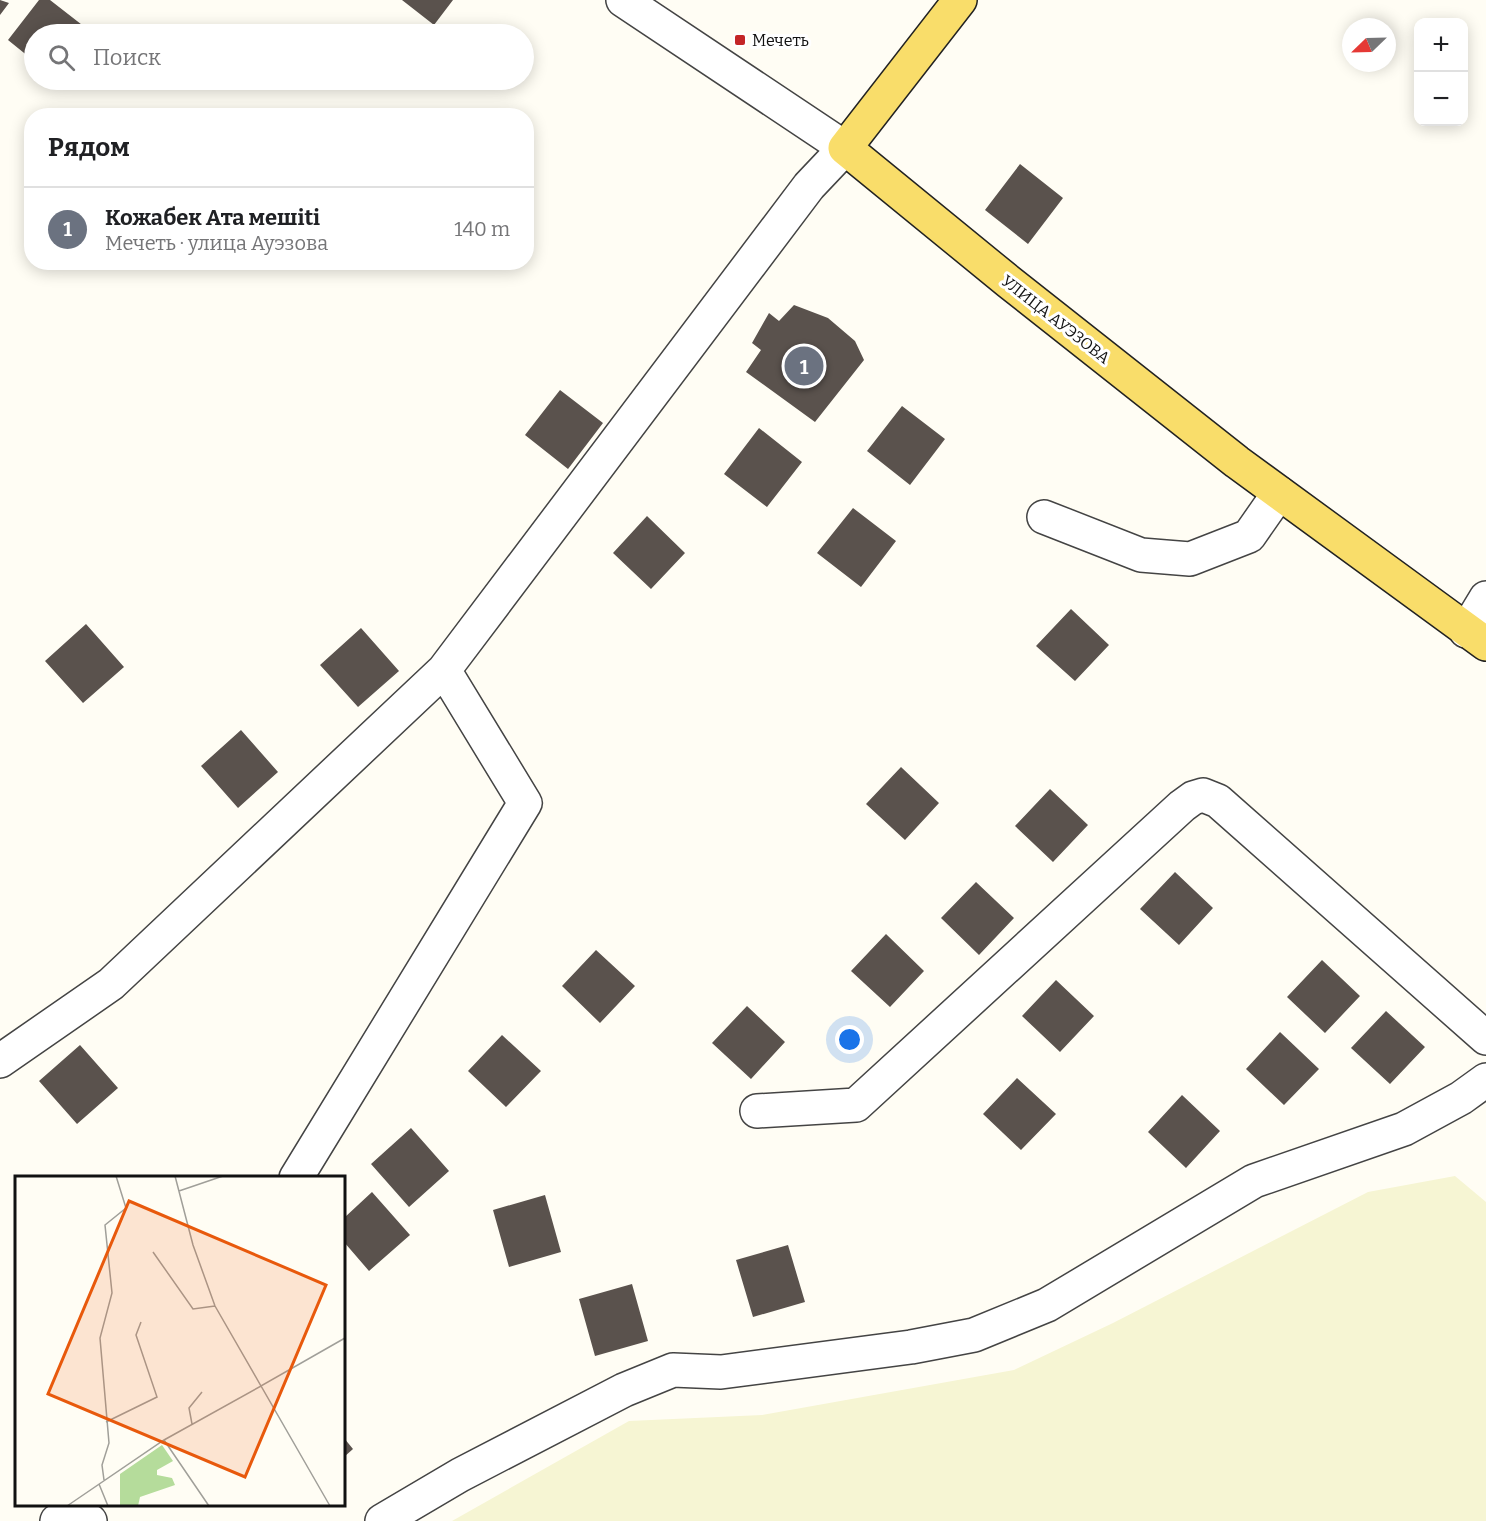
<!DOCTYPE html>
<html lang="ru">
<meta charset="utf-8">
<style>
body{margin:0;font-family:Bitter,serif;background:#f2f2f2;color:#202124}
.controls{position:absolute;right:18px;top:18px;display:grid;overflow:hidden;border-radius:12px;box-shadow:0 3px 15px #0003}
.controls button{width:54px;height:54px;display:grid;place-items:center;padding:0;border:0;border-bottom:2px solid #e0e0e0;background:#fff;color:#202124;font:30px sans-serif}
.compass{position:absolute;left:1342px;top:18px;width:54px;height:54px;border-radius:50%;background:#fff;box-shadow:0 3px 15px #0003;rotate:247deg}
.you{position:absolute;left:850px;top:1040px;width:21px;height:21px;margin:-15px;border:4px solid #fff;border-radius:50%;background:#1a73e8;box-shadow:0 0 0 9px #1a73e833}
.badge{display:grid;place-items:center;width:39px;height:39px;border-radius:50%;background:#0b8043;color:#fff;font-size:20px;font-weight:700}
.pin{position:absolute;translate:-50% -50%;border:3px solid #fff;box-shadow:0 2px 6px #0006}
.list{margin:0;padding:0;list-style:none}
h2{display:flex;justify-content:space-between;align-items:center;height:78px;margin:0;padding:0 24px;font-size:26px}
h2 small{font-size:20px;font-weight:400;color:#757577}
.list li{display:grid;grid-template-columns:39px 1fr auto;gap:18px;align-items:center;box-sizing:border-box;height:84px;padding:0 24px;border-top:2px solid #e0e0e0}
.list b{display:block;font-size:22px;white-space:nowrap}
.list p{margin:0;font-size:20px;white-space:nowrap;color:#757577}
.list em{font-size:20px;font-style:normal;color:#757577}
.icon{flex:none;width:33px;height:33px;fill:none;stroke:currentColor;stroke-width:2;stroke-linecap:round;stroke-linejoin:round}
.map{position:relative;flex:none;width:1486px;height:1521px;overflow:hidden}
.search{position:absolute;background:#fff;box-shadow:0 3px 15px #0003;left:24px;top:24px;width:510px;height:66px;display:flex;align-items:center;gap:15px;box-sizing:border-box;padding:0 21px;border-radius:33px;color:#757577;font-size:22px}
.panel{position:absolute;background:#fff;box-shadow:0 3px 15px #0003;left:24px;top:108px;width:510px;height:162px;border-radius:24px}
.map>svg:first-child{display:block}
.farmland{fill:#f6f5d3}
.building{fill:#5a524d}
.lines{fill:none;stroke-linecap:round;stroke-linejoin:round}
.minor-casing{stroke:#444;stroke-width:36}
.major-casing{stroke:#222;stroke-width:36}
.minor{stroke:#fff;stroke-width:33}
.major{stroke:#f9dd6a;stroke-width:33}
.poi-dot{fill:#c42526;stroke:#fff;stroke-width:2}
.labels{text-anchor:middle;stroke-width:6;stroke-linejoin:round;paint-order:stroke}
.poi-label{font-size:16px;fill:#111;stroke:#fff;text-anchor:start}
.street-label{font-size:16px;fill:#111;stroke:#fff}
.inset-road{fill:none;stroke:#a09f99;stroke-width:1.5}
.view{fill:#e8590c;fill-opacity:0.15;stroke:#e8590c;stroke-width:3}
.inset-edge{fill:none;stroke:#111;stroke-width:3}
</style>
<div class="map">
<svg width="1486" height="1521" viewBox="0 0 1486 1521">
<rect width="100%" height="100%" fill="#fffdf4"/>
<!-- farmland -->
<path class="farmland" d="M1455 1176 1486 1202V1521H452L629 1421 762 1415 1014 1370 1113 1323 1368 1192Z"/>
<!-- building -->
<path class="building" d="M0 0 9 3 0 15Z
M39 0H50L86 28 81 34H34V61L8 40Z
M402 0H453L434 25Z
M1020 164 1063 198 1028 244 985 210Z
M794 305 828 318 855 341 864 360 815 422 746 372 761 350 752 343 769 313 779 321Z
M560 390 603 423 568 469 525 435Z
M902 406 945 439 910 485 867 451Z
M759 428 802 462 767 507 724 474Z
M853 508 896 541 861 587 817 553Z
M647 516 685 553 651 589 613 553Z
M1071 609 1109 645 1075 681 1036 646Z
M86 624 124 667 83 703 45 661Z
M361 628 399 671 358 707 320 665Z
M241 730 278 772 238 808 201 766Z
M901 767 939 803 905 840 866 804Z
M1050 789 1088 825 1053 862 1015 826Z
M1175 872 1213 908 1179 945 1140 909Z
M976 882 1014 918 979 955 941 918Z
M886 934 924 971 890 1007 851 971Z
M596 950 635 986 600 1023 562 986Z
M1322 960 1360 996 1325 1033 1287 997Z
M1056 980 1094 1016 1060 1052 1022 1016Z
M747 1006 785 1042 751 1079 712 1043Z
M1386 1011 1425 1047 1390 1084 1351 1048Z
M1280 1032 1319 1069 1284 1105 1246 1069Z
M502 1035 541 1071 506 1107 468 1071Z
M80 1045 118 1088 77 1124 39 1081Z
M1017 1078 1056 1114 1021 1150 983 1114Z
M1182 1095 1220 1131 1186 1168 1148 1132Z
M411 1128 449 1171 409 1207 371 1164Z
M372 1192 410 1235 369 1271 344 1242V1218Z
M545 1195 561 1252 509 1267 493 1210Z
M788 1245 805 1302 753 1317 736 1260Z
M632 1284 648 1341 595 1356 579 1299Z
M344 1438 353 1449 344 1457Z"/>
<g class="lines">
<defs>
<path id="minor" d="M1044 517 1141 555 1190 559 1249 536 1279 493
M1466 631 1486 598
M0 1061 111 984 444 670 809 186 845 148 623 0
M757 1111 856 1105 1182 806 1193 798 1203 795 1218 801 1486 1038
M296 1178 525 803 444 670
M57 1521 73 1516 90 1521
M382 1521 460 1475 624 1390 673 1370 721 1372 911 1347 974 1335 1047 1305 1254 1181 1404 1129 1461 1098 1486 1080"/>
<path id="major" d="M960 0 845 148 1009 282 1237 462 1486 644"/>
</defs>
<!-- minor casing -->
<use href="#minor" class="minor-casing"/>
<!-- major casing -->
<use href="#major" class="major-casing"/>
<!-- minor -->
<use href="#minor" class="minor"/>
<!-- major -->
<use href="#major" class="major"/>
</g>
<!-- markers -->
<rect class="poi-dot" x="734" y="34" width="12" height="12" rx="3"/>
<g class="labels">
<!-- poi labels -->
<g class="poi-label">
<text x="752" y="46">Мечеть</text>
</g>
<!-- street labels -->
<g class="street-label">
<text transform="translate(1056 319) rotate(38)" y="6">УЛИЦА АУЭЗОВА</text>
</g>
</g>
<!-- overview -->
<g transform="translate(15 1176)">
<rect width="330" height="330" fill="#fffdf4"/>
<path d="M147 269 158 285 142 294V299L157 302 160 309 125 321 123 330H105V298Z" fill="#b5dc9b"/>
<path class="inset-road" d="M160 0 178 69 200 130 246 210 330 162M164 15 208 0M138 76 178 133 200 130M91 246 142 221 121 159 126 146M177 248 174 232 187 216M149 264 194 330M89 304 87 289 94 267 85 162 97 117 90 49 111 32 101 0M84 308 93 330M52 330 149 264 246 210 315 330"/>
<path class="view" d="M114 25 311 109 230 301 33 218Z"/>
<rect width="330" height="330" class="inset-edge"/>
</g>
</svg>
<div class="controls">
<button>+</button>
<button>−</button>
</div>
<svg class="compass" viewBox="-18 -18 36 36"><path d="M0-13l5 13h-10z" fill="#e53935"/><path d="M0 13l5-13h-10z" fill="#757577"/></svg>
<div class="you"></div>
<div class="pin badge" style="left:804px;top:366px;background:#6b7280">1</div>
<div class="search"><svg class="icon" aria-label="search" viewBox="0 0 24 24"><circle cx="10" cy="10" r="6"/><path d="M15 15l6 6"/></svg>Поиск</div>
<section class="panel">
<h2>Рядом<small></small></h2>
<ul class="list">
<li><span class="badge" style="background:#6b7280">1</span><div><b>Кожабек Ата мешiti</b><p>Мечеть · улица Ауэзова</p></div><em>140 m</em></li>
</ul>
</section>
</div>
